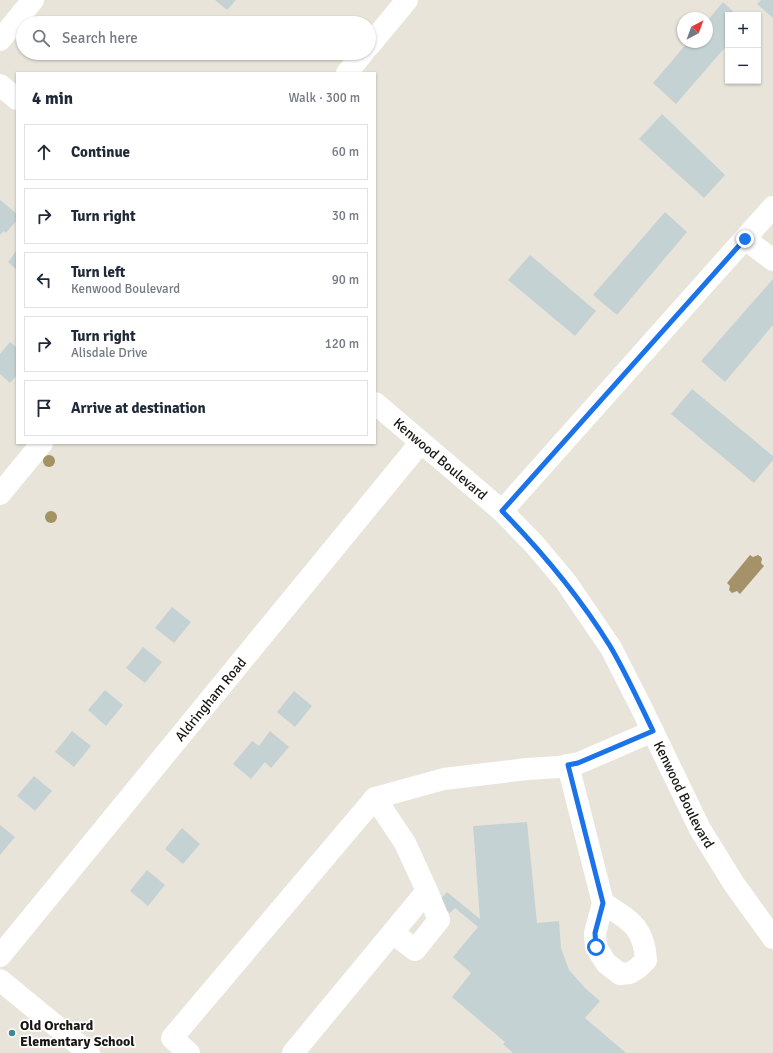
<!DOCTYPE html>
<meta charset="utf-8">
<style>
body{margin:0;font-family:Signika,sans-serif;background:#f6f6f7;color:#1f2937}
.controls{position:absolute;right:12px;top:12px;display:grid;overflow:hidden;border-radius:0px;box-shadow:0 1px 3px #0004}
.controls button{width:36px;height:36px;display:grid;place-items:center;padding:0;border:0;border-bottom:1px solid #e0e1e3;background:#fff;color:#1f2937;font:20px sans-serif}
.compass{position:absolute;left:677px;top:12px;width:36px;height:36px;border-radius:50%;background:#fff;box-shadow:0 1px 3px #0004;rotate:41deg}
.stop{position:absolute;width:12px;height:12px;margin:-9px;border:3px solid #1a73e8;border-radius:50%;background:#fff}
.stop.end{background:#1a73e8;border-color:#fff;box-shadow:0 1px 4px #0008}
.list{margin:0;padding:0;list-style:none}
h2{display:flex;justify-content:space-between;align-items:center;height:52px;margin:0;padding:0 16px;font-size:17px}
h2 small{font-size:13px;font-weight:400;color:#747a83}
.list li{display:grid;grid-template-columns:26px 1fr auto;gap:12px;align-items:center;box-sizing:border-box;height:56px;margin:0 8px 8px;padding:0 8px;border:1px solid #e0e1e3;border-radius:0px}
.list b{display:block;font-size:15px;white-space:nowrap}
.list p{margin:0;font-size:13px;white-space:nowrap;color:#747a83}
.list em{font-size:13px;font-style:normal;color:#747a83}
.icon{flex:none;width:22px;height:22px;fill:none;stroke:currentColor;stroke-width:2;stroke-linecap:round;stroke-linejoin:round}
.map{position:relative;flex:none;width:773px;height:1053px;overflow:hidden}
.search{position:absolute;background:#fff;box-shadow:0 1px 3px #0004;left:16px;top:16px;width:360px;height:44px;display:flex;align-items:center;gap:10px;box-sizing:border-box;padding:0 14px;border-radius:22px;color:#747a83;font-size:15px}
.panel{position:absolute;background:#fff;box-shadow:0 1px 3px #0004;left:16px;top:72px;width:360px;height:372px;border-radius:0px}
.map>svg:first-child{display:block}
.water{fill:#a69268}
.building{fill:#c5d2d3}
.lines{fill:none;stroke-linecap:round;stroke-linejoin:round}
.minor{stroke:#fff;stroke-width:22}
.tree{fill:#a39262}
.route{stroke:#1a73e8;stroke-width:5}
.poi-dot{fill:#428892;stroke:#fff;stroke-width:1.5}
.labels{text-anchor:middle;stroke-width:3.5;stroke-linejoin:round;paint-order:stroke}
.street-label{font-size:14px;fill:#181613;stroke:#fff}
.poi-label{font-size:14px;font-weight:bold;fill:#181613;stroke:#fff;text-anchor:start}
</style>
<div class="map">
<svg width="773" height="1053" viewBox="0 0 773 1053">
<rect width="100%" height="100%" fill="#e8e4da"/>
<!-- water -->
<path class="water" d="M750 555 753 557 758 555 761 557 762 559 761 563 764 566 740 594 737 591 732 593 729 590 730 586 727 583Z"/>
<!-- building -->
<path class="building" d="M215 0H236L227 10Z
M761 0H773V18L757 4Z
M723 2 737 15H728V44L676 104 653 83 688 42H707V21Z
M662 114 725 175 704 198 639 139Z
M0 200 17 214V220L6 233 4 231 0 235Z
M665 212 687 232 617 315 593 295Z
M17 250V270L8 262Z
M530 255 596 311 575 336 508 280Z
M773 279V325L725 382 701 361Z
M10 342 17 348V375L10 383 0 374V354Z
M692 389 773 456V460L754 483 671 414Z
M172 607 191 622 174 643 155 628Z
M143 647 162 662 145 683 126 668Z
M105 690 123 705 106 726 88 710Z
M294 691 312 706 295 727 277 712Z
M72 731 91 746 74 767 55 752Z
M270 731 289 747 271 768 265 762 251 779 233 764 252 741 259 746Z
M34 776 52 791 35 811 17 796Z
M527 822 537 923 559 921 561 948 569 970 585 988 600 1001 585 1018 626 1053H513L503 1044 505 1042 452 997 471 973 453 957 478 927 455 908 450 913 437 903 447 892 480 919 473 826Z
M0 825 15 837 0 855Z
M182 828 200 844 183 864 165 849Z
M147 870 165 885 148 906 130 891Z"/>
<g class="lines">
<!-- minor -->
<g class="minor">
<path d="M0 40 33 0"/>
<path d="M369 46 407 0"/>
<path d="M347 73 363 53"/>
<path d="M0 85 17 99"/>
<path d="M745 239 773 260"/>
<path id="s1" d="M375 403 502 511 535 545 566 582 611 648 641 707 700 829 734 884 773 938"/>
<path d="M0 494 42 443"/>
<path d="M502 511 773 207"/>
<path d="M568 765 603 903 595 933 596 947 606 963 620 974 630 973 638 968 646 960C644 926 629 920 603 903"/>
<path d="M393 933 415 950 439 920 427 891"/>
<path id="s2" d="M0 956 421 442"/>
<path d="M0 980 89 1053"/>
<path d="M189 1053 172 1038 375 798 444 779 527 769 559 767 579 763 653 731"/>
<path d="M293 1053 427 891 405 843 375 798"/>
</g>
</g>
<!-- trees -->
<g class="tree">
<circle cx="49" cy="461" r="6"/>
<circle cx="51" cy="517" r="6"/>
</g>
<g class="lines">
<!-- route -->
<path class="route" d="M596 947 595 933 603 903 568 765 578 763 653 731C639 702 626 673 610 646 579 596 543 553 502 511L745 239"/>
</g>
<!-- markers -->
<circle class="poi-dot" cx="12" cy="1033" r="4"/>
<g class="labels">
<!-- street labels -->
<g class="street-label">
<text dy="5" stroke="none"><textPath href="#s1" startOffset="86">Kenwood Boulevard</textPath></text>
<text dy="5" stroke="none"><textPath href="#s2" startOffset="332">Aldringham Road</textPath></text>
<text dy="5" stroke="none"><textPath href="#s1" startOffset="506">Kenwood Boulevard</textPath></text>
</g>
<!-- poi labels -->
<g class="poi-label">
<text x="20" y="1030">Old Orchard<tspan x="20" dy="16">Elementary School</tspan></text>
</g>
</g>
</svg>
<div class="controls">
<button>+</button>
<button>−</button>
</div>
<svg class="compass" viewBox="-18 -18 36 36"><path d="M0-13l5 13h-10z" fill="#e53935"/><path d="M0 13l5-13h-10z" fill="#747a83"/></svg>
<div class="stop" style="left:596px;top:947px"></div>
<div class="stop end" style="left:745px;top:239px"></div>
<div class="search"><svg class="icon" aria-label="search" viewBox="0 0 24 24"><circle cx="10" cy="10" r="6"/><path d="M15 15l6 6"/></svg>Search here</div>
<section class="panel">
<h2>4 min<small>Walk · 300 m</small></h2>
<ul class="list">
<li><svg class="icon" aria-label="ahead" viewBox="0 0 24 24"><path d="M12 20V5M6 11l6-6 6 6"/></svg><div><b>Continue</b></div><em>60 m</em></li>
<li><svg class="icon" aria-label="right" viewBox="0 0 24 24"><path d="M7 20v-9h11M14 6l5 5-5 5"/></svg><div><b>Turn right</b></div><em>30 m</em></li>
<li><svg class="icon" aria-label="left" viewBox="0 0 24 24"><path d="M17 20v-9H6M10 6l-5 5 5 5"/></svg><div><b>Turn left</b><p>Kenwood Boulevard</p></div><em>90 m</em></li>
<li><svg class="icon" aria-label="right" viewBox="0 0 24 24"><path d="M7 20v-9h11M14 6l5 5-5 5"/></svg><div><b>Turn right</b><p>Alisdale Drive</p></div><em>120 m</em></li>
<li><svg class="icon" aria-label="arrive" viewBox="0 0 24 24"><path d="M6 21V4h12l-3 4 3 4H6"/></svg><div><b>Arrive at destination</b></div></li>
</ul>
</section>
</div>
